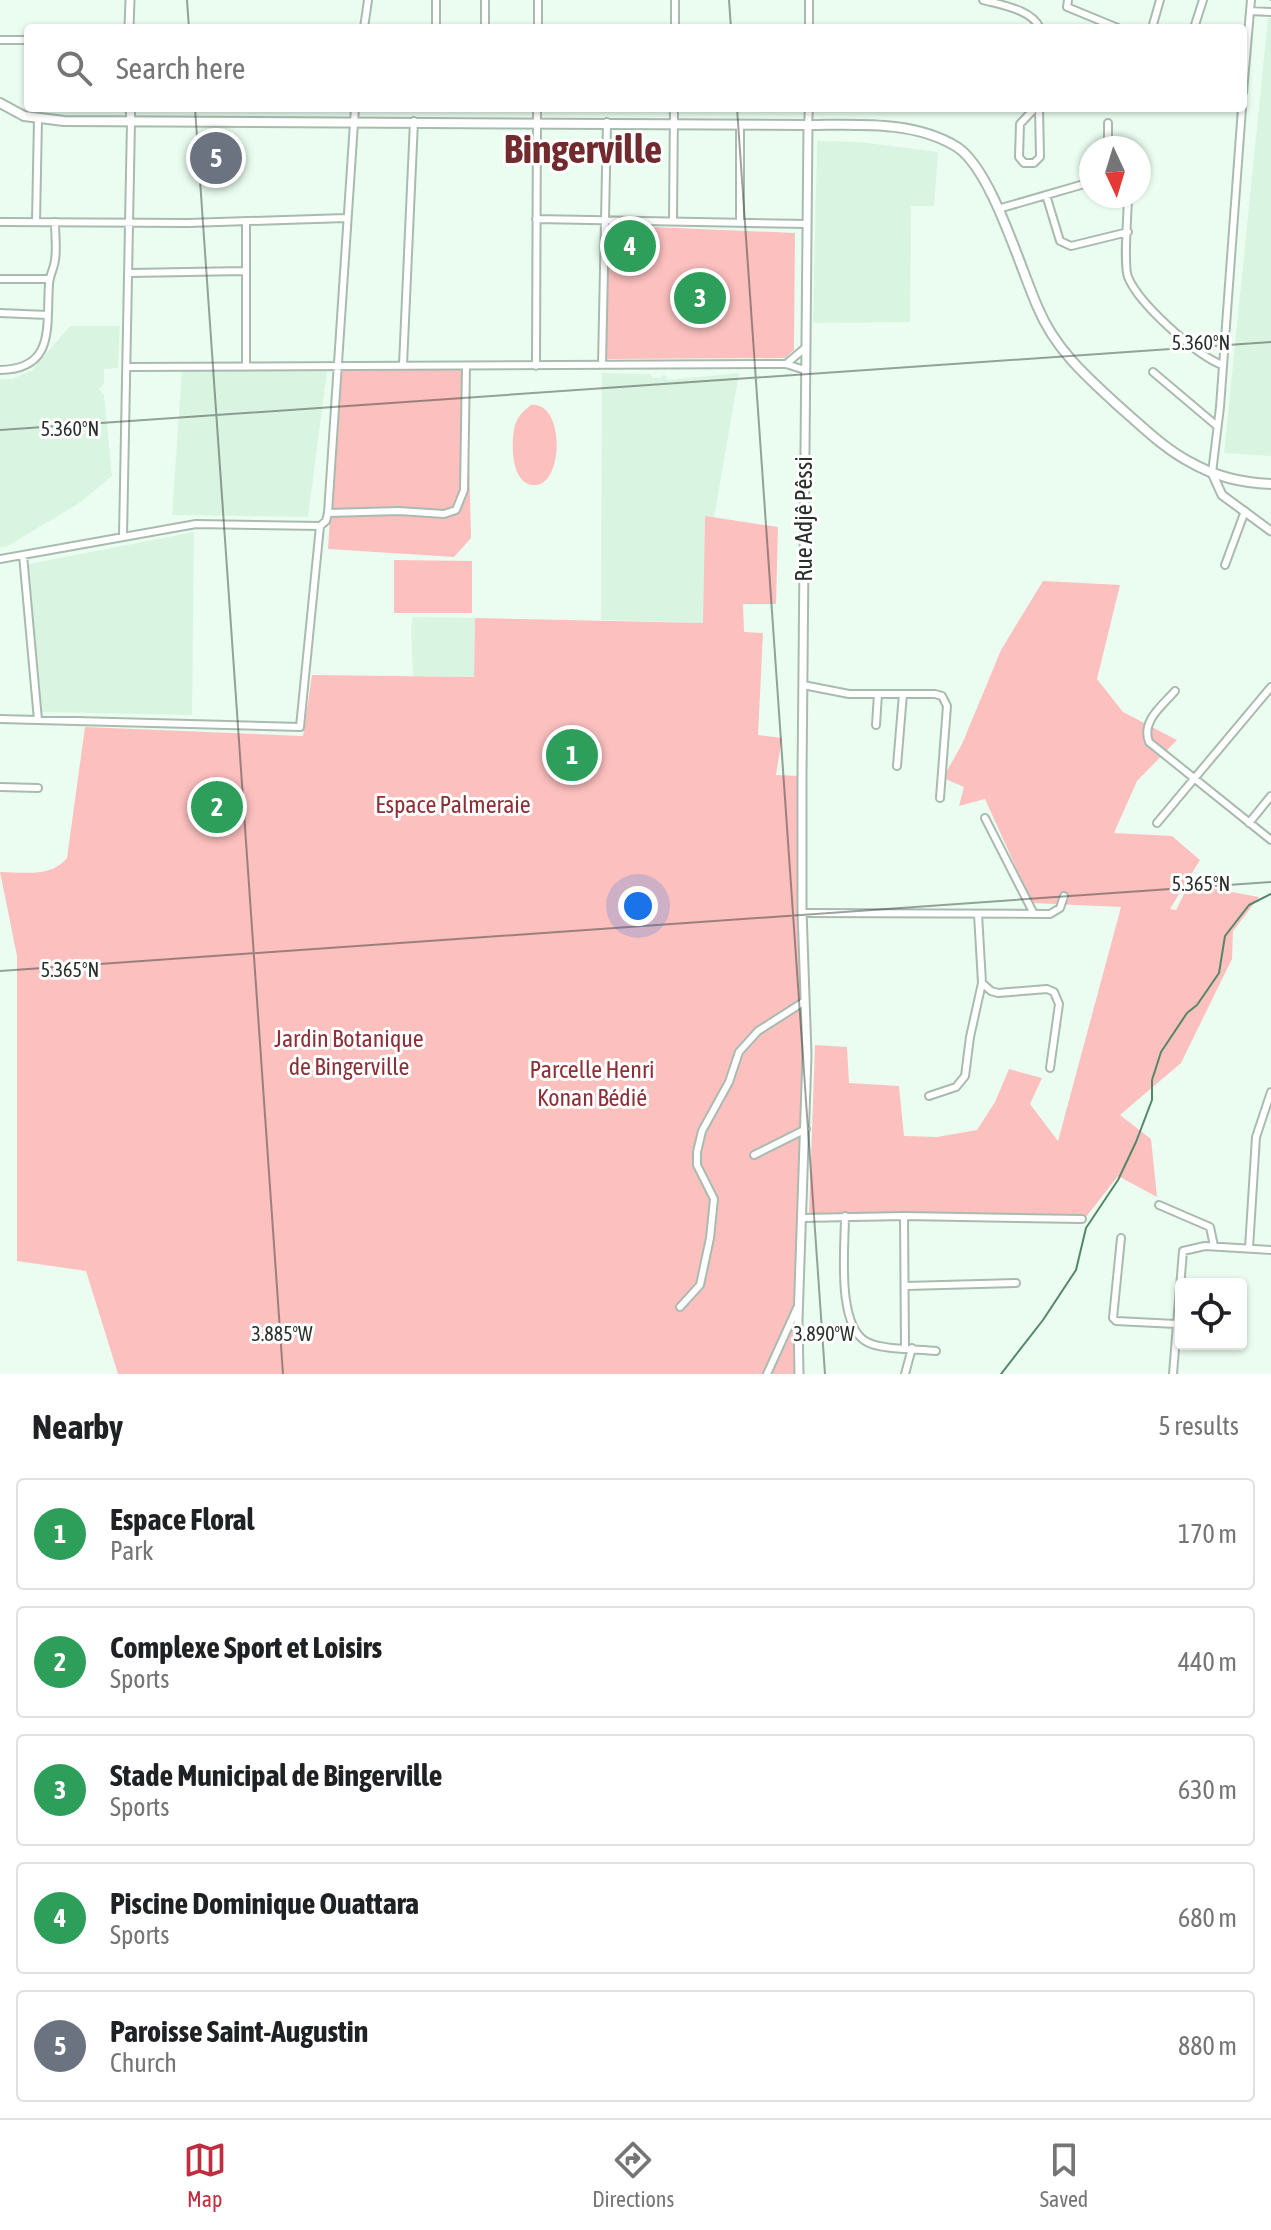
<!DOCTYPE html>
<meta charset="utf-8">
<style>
body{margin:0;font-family:"Asap Condensed",sans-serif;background:#f6f6f6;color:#202124}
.controls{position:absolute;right:24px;bottom:24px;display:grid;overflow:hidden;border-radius:8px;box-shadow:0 2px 6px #0004}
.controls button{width:72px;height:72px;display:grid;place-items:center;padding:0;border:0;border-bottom:2px solid #e0e0e0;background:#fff;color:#202124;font:40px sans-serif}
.compass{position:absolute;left:1079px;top:136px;width:72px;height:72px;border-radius:50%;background:#fff;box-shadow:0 2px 6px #0004;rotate:176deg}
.you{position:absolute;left:638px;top:906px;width:28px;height:28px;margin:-20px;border:6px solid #fff;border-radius:50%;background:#1a73e8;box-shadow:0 0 0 12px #1a73e833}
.badge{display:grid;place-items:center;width:52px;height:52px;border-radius:50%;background:#bf2e3f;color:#fff;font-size:26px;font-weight:700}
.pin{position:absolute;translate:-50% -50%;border:4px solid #fff;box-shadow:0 2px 8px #0006}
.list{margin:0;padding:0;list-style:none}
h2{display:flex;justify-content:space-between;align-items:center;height:104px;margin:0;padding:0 32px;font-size:34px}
h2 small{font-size:26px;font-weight:400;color:#757577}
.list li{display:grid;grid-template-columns:52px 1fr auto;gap:24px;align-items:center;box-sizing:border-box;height:112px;margin:0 16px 16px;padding:0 16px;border:2px solid #e0e0e0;border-radius:8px}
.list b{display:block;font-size:30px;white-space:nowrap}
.list p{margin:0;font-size:26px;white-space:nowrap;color:#757577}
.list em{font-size:26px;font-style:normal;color:#757577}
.icon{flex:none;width:44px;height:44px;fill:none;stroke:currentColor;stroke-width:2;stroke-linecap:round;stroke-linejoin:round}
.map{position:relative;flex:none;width:1271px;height:1374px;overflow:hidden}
.search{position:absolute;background:#fff;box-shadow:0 2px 6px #0004;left:24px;right:24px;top:24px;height:88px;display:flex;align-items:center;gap:20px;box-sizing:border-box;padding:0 28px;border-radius:8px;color:#757577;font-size:30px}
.sheet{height:744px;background:#fff}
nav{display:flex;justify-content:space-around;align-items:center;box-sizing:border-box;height:112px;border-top:2px solid #e0e0e0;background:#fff;font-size:22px;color:#757577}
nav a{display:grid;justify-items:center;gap:4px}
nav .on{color:#bf2e3f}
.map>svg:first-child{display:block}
.built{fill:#daf4e2}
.green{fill:#fcc0bf}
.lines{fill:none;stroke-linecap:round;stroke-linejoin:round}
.stream{stroke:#548767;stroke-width:2}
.minor-casing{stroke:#a9bbaf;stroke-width:10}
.tertiary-casing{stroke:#a9bbaf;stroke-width:11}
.secondary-casing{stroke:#a9bbaf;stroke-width:12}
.minor{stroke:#fff;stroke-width:6}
.tertiary{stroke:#fff;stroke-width:7}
.secondary{stroke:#fff;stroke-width:8}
.ticks{fill:none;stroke:#29302b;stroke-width:2;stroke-opacity:0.45}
.labels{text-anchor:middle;stroke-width:6;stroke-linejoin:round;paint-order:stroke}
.street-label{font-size:24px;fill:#29302b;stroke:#fff}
.park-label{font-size:24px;fill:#8c2f36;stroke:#fff}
.town-label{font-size:40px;font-weight:bold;fill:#712b2e;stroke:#fff}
.ticks-label{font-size:20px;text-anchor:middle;fill:#29302b;stroke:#fff;stroke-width:6;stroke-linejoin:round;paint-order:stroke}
</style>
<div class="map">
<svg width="1271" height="1374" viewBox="0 0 1271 1374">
<rect width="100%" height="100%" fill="#ebfdf1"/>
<!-- built -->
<path class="built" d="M1268 18H1271V456L1224 453Z
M817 141 860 142 938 152 934 206H911L910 322 813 323Z
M70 326H120L118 368 104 369V384L99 389 104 395 112 476 81 502 6 547H0V379H12L32 370Z
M182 369 327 371 308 517 172 515Z
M602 373 650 374 653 378H661L664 374 668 380 739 373 714 518 705 517 704 623 601 620Z
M194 532 192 715 39 712 24 565Z
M413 617 475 618 474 677 413 676 411 628Z"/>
<!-- green -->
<path class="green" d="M652 227 795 233 794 350 785 358 606 359 608 229Z
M340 366 467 370 471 538 454 557 328 549Z
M531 405C566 401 564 488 533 485 510 483 511 441 515 425 518 416 524 410 531 405Z
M705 516 778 527 776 604H743L744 632 763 633 758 735 782 738 776 775 800 776 804 911 803 1374H118L86 1271 17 1261V956L0 872C23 872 51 878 67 858L85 727 303 736 312 675 474 677 475 618 703 623Z
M394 560 472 561V613H394Z
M1043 581 1120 585 1097 679 1123 712 1177 740 1137 781 1114 833 1172 836 1200 860 1170 909 1176 910 1189 884 1259 897 1233 931 1232 959 1181 1063 1120 1115 1151 1139 1157 1197 1118 1176 1086 1217 809 1213 815 1045 847 1047 849 1083 899 1086 904 1136 937 1137 977 1130 995 1102 1009 1069 1042 1078 1030 1104 1058 1141 1121 907 1032 903 985 799 959 806 964 787 943 778 962 744 1001 650Z"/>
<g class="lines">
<!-- stream -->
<path class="stream" d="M1001 1374 1043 1320 1076 1270 1086 1228 1118 1180 1136 1142 1152 1100V1080L1161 1052 1187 1013 1197 1005 1219 973 1225 936 1249 905 1271 894"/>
<defs>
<path id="minor" d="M485 0V28
M983 0C1001 5 1031 9 1040 28
M1068 0 1067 7 1118 28
M1250 11 1271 12
M364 28 368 0
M436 28V0
M538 28V0
M675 28V0
M809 28V0
M1152 28 1160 0
M1194 28 1203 0
M0 40H28
M1243 92 1251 0
M1035 108 1020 124 1019 157 1024 163H1034L1040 157 1039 108
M808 125 809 108
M1108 148V123
M1046 195 1060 241 1071 246 1128 232
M1128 196C1128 212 1123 265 1128 277 1139 304 1195 354 1222 365
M998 209 1091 182
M536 219 807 224
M673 220 674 108
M0 222 188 223 346 218
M36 222 38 119
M740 222V124
M130 273 245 271
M0 279H49
M0 313 47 315
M786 364 805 348
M403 365 414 121
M602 365 607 122
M536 366 537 108
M127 367 786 364 805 370
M246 367V221
M0 370C56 369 46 326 49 285 49 276 54 269 55 260 57 248 55 235 55 222
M1153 372 1217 426
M1212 473 1220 407 1242 108
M328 513 399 511 444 514 456 510 464 490 466 366
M123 536 131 121
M23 555 38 720
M0 559 196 524 320 526
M1225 565 1245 511
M803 685 849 694H935L942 696 947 706 940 798
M1175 691C1162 706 1141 721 1149 742L1271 840
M0 719 300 727 320 526 326 521 328 513 355 108
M876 725 878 694
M897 766 903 694
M0 787 38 788
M985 818 1034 914
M1157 823 1271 687
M1249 823 1271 796
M803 913 1050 914 1060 908 1064 896
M982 983 991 991 998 993 1047 989 1054 992 1059 1004 1050 1068
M929 1096 956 1087 965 1076 970 1037 982 983 978 914
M754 1155 806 1129
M1159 1205 1210 1227 1214 1246
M845 1216C845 1246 836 1326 867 1342 882 1350 918 1349 936 1351
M904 1216 905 1347
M802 1218 904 1216 1082 1219
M1121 1238 1113 1318 1116 1321 1176 1324
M1249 1248 1256 1137 1271 1092
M906 1286 1016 1283
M680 1307 700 1285 710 1238 714 1199 697 1165V1152L702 1131 729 1082 739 1052 758 1031 805 1001
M767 1374 797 1308
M905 1374 912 1348
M1173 1374 1183 1251 1205 1246 1271 1250"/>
<path id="tertiary" d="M129 28 130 0
M130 108 131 121
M1212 473 1222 495 1271 531
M799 1374 798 1320 807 1055 802 910V776L808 125"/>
<path id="secondary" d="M0 103 24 116 64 121 808 125C856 125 914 120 957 147 992 170 1020 268 1038 308 1056 351 1089 379 1123 410 1144 428 1165 449 1190 462 1214 476 1243 483 1271 484"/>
</defs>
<!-- minor casing -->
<use href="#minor" class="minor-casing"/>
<!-- tertiary casing -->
<use href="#tertiary" class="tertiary-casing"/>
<!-- secondary casing -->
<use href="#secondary" class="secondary-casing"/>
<!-- minor -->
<use href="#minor" class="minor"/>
<!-- tertiary -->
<use href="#tertiary" class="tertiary"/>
<!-- secondary -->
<use href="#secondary" class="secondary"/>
</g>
<!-- ticks -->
<path class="ticks" d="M187 0 189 28M729 0 731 28M1271 0V1M195 108 283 1374M737 108 825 1374M0 430 1271 342M0 971 1271 882"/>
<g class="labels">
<!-- street labels -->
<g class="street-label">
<text transform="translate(804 519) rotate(-90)" y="8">Rue Adjê Pêssi</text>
</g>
<!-- park labels -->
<g class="park-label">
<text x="453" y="813">Espace Palmeraie</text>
<text x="349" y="1047">Jardin Botanique<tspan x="349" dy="28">de Bingerville</tspan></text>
<text x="592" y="1078">Parcelle Henri<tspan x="592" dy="28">Konan Bédié</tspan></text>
</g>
<!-- town labels -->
<g class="town-label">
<text x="583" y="163">Bingerville</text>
</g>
</g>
<g class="ticks-label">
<text x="1201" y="350">5.360°N</text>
<text x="70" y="436">5.360°N</text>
<text x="1201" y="891">5.365°N</text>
<text x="70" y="977">5.365°N</text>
<text x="282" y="1341">3.885°W</text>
<text x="824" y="1341">3.890°W</text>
</g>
</svg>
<div class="controls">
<button><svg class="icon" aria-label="locate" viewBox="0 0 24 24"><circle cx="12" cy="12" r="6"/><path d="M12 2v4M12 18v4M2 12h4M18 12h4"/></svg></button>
</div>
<svg class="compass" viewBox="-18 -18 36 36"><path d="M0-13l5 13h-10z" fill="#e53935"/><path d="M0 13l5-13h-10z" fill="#757577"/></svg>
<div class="you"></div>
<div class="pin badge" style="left:572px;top:755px;background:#2e9e5b">1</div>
<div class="pin badge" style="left:217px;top:807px;background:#2e9e5b">2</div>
<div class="pin badge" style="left:700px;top:298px;background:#2e9e5b">3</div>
<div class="pin badge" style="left:630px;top:246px;background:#2e9e5b">4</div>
<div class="pin badge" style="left:216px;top:158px;background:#6b7280">5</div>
<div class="search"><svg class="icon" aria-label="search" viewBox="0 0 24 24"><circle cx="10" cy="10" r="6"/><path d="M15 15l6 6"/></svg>Search here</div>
</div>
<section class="sheet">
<h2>Nearby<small>5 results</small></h2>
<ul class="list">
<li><span class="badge" style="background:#2e9e5b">1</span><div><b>Espace Floral</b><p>Park</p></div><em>170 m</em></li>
<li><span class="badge" style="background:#2e9e5b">2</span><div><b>Complexe Sport et Loisirs</b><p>Sports</p></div><em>440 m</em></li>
<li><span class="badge" style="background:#2e9e5b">3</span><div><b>Stade Municipal de Bingerville</b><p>Sports</p></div><em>630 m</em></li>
<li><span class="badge" style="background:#2e9e5b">4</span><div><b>Piscine Dominique Ouattara</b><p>Sports</p></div><em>680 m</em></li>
<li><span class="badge" style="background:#6b7280">5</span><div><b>Paroisse Saint-Augustin</b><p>Church</p></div><em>880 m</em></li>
</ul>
</section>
<nav>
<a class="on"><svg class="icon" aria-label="map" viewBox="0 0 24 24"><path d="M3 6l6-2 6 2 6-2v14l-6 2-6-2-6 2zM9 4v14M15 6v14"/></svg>Map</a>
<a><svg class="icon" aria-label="directions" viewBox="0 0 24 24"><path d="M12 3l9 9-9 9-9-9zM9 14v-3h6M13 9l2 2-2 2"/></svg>Directions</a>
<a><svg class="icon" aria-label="saved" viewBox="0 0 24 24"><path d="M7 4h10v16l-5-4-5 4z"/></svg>Saved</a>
</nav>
